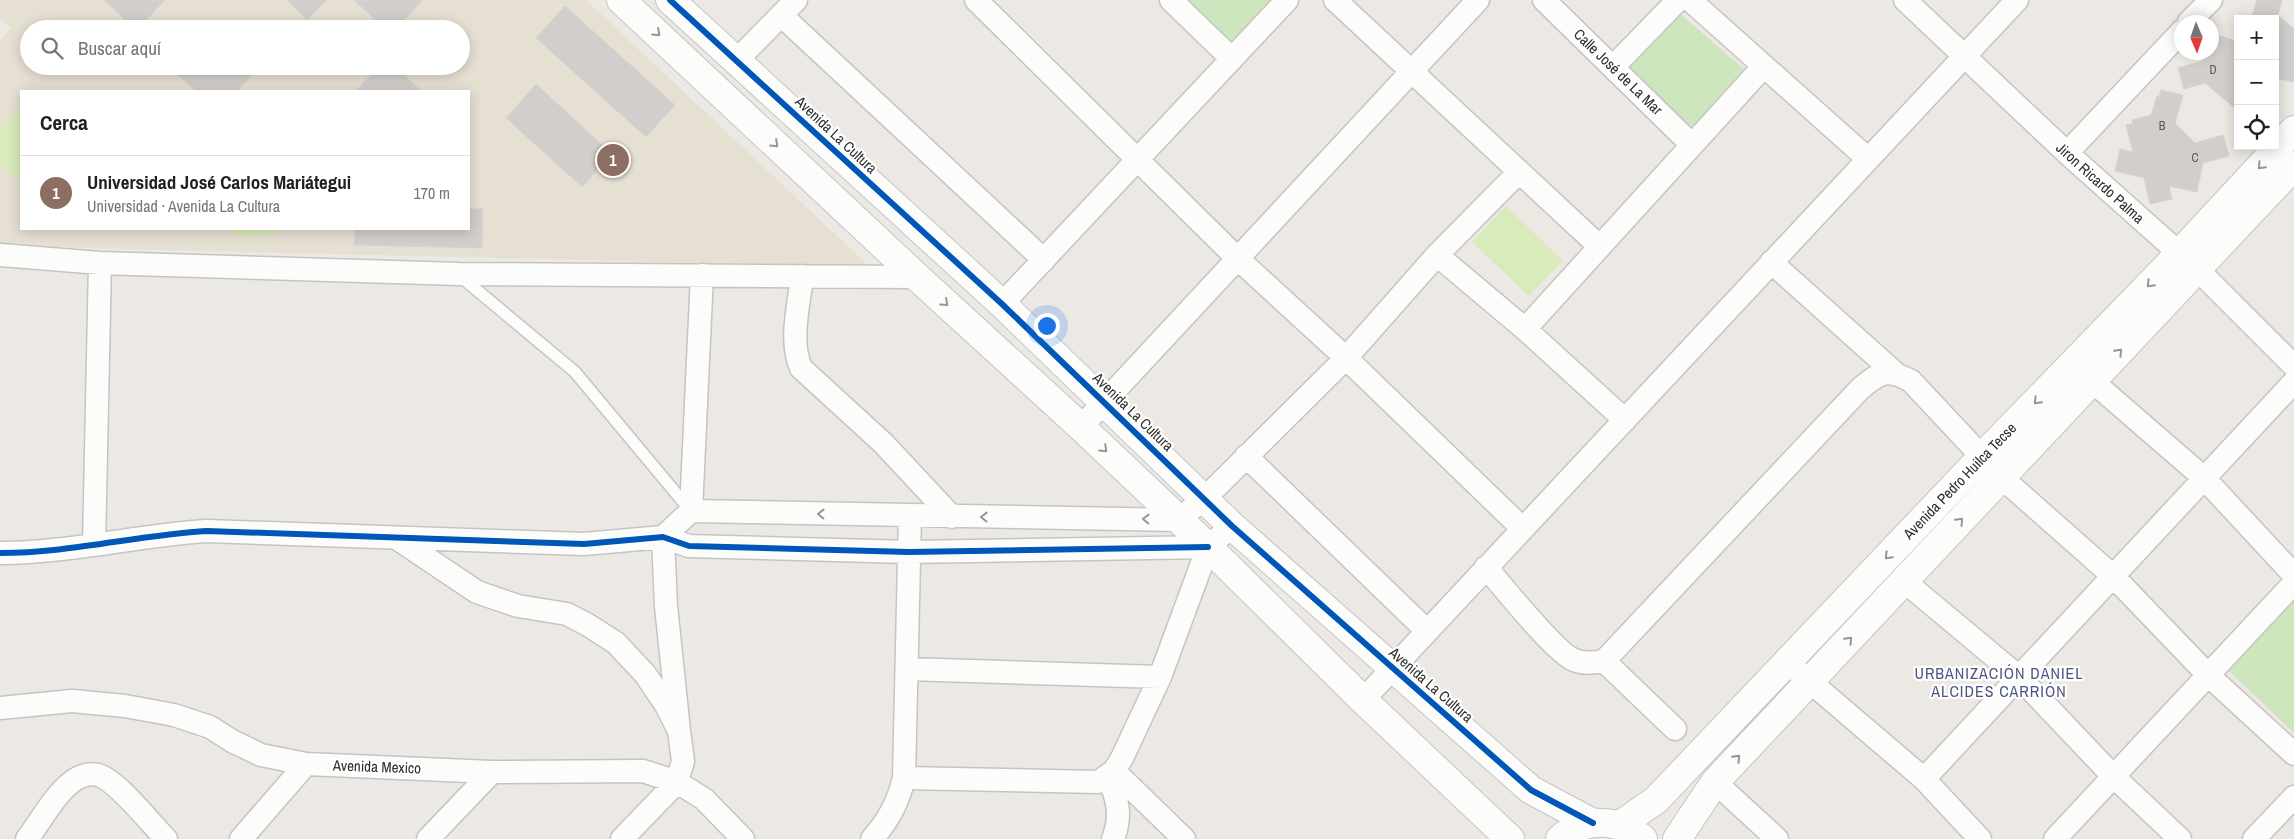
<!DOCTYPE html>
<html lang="es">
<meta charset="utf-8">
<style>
body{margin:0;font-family:"Archivo Narrow",sans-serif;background:#f6f6f6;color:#202124}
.controls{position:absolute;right:15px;top:15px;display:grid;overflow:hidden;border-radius:0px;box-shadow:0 2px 12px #0003}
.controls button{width:45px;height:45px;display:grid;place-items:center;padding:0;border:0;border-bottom:1px solid #e0e0e0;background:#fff;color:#202124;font:25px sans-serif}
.compass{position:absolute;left:2174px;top:15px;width:45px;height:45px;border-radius:50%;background:#fff;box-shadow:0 2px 12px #0003;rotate:178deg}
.you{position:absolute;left:1046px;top:325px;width:18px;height:18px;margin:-12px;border:4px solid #fff;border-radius:50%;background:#1a73e8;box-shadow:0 0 0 8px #1a73e833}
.badge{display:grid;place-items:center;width:32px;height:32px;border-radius:50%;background:#0f766e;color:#fff;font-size:16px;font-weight:700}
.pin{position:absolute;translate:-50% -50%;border:2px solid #fff;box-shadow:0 1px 5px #0006}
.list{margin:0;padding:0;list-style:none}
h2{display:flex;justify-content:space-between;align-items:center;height:65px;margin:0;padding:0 20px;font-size:21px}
h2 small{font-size:16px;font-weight:400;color:#757577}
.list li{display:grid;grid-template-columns:32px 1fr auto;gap:15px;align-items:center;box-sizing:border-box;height:75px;padding:0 20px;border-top:1px solid #e0e0e0}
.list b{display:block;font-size:19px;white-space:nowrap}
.list p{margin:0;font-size:16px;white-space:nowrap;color:#757577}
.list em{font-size:16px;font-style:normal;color:#757577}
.icon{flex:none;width:28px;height:28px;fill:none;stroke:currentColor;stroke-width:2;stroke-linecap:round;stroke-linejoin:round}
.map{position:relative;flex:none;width:2294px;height:839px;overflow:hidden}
.search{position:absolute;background:#fff;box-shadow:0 2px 12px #0003;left:20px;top:20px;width:450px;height:55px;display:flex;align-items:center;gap:12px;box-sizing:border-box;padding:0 18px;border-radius:28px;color:#757577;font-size:19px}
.panel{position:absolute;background:#fff;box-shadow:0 2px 12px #0003;left:20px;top:90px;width:450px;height:140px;border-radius:0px}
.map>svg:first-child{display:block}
.education{fill:#e6e0d3;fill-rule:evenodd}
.green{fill:#cee6be}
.pitch{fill:#d9eabb}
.building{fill:#d1cecb;stroke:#d7d4d0}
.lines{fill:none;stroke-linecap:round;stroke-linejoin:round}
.lane-casing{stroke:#c5c4c5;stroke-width:14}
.street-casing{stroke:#c5c4c5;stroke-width:25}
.secondary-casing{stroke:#c5c4c5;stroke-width:30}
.lane{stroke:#fcfcfb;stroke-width:11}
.street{stroke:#fcfcfb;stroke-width:22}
.secondary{stroke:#fcfcfb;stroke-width:28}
.cycleway-casing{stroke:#fff;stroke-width:9}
.cycleway{stroke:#0057b8;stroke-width:6}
.oneway{stroke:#959594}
.labels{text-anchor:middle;stroke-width:4.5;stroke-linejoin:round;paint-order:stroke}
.number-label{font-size:12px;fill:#585857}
.street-label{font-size:15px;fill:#2e2e2e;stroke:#fff}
.neighbourhood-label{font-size:16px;letter-spacing:1px;fill:#4d5680;stroke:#fff}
</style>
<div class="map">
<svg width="2294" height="839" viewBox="0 0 2294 839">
<rect width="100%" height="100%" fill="#ece8e4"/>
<!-- education -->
<path class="education" d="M0 0H586L870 267 0 246V40L11 28 0 19ZM29 29H461V66H29ZM21 91H469V229H21Z"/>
<!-- green -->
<path class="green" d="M1172 0H1272L1223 51Z
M1677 11 1745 70 1685 137 1619 74Z
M2294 600V733L2229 671Z"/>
<!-- pitch -->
<path class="pitch" d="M20 107 21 108V184L0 164V128Z
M1506 206 1563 261 1529 296 1472 242Z
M234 229H277V235L234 236Z"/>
<!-- building -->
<path class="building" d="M104 0H165L138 29H135Z
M287 0H327L307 20Z
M354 0H423L396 29H385Z
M2257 0H2282L2278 15 2294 29V82L2275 78V19H2251Z
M565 6 675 105 646 137 536 38Z
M2212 33 2238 42V111L2205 83 2184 89 2178 68 2202 61 2205 52H2212Z
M168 66H260L237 91H196Z
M379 66H395L421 91H356Z
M536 84 612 154 582 187 506 118Z
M2161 90 2183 95 2175 123 2195 143 2223 135 2229 156 2203 163 2197 192 2169 186 2172 199 2150 204 2144 178 2115 171 2120 149 2133 152 2126 125 2133 123 2132 120 2151 115 2157 96 2159 97Z
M469 209H483L482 248 354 245 355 229H469Z"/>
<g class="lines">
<defs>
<path id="lane" d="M460 276 575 372 690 510"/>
<path id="street" d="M976 0 1237 258 1346 358 1523 529
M1171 0 1232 59
M1335 0 1599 246
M1544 0 1692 145
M1690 0 1868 159
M1905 0 2067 153 2198 270 2294 366
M781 15 1044 260
M2189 22 2211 0
M736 61 796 0
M1613 67 1678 0
M2067 153 2182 31
M0 255 100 263 459 274 917 277
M1437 255 1525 329 1625 420
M1771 262 1895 373
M802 276C799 305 789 341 801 368L884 444 952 517
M1002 304 1287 0
M1525 329 1764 66
M2092 381 2204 478 2294 575
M1081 427 1478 0
M1246 456 1426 630
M691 511 702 275
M398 539 477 592 518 606 567 614 588 625 616 643 645 674 666 705 679 731 683 761 677 782 622 839
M94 545 100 263
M0 553C70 553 138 535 207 531L584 544 663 537 689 546 909 552 1208 547
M1486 567C1502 586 1556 653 1574 660 1584 664 1593 663 1604 661L1860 389C1880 372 1887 368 1911 381L2001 477 2113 576 2208 675 2294 754
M1904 581 2019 677 2113 776 2180 839
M1604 661 1675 729
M1787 662 1924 779 1980 839
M907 669 1160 677
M1363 700 2017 0
M0 708 72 701 125 706 174 715 210 727 232 741 261 755 306 764 492 772 643 771 677 782 704 799 743 839
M679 731 666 606 663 537 691 511 1178 520 1205 498 1346 358 1437 255 1519 172
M1114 771 1184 839
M1108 777C1118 799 1122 816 1113 839
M904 778 1098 782 1114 771 1122 758 1160 677 1208 547 1232 526
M1924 779 2294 382
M1715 782 1777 839
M27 839C41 821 54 795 73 781 80 776 89 773 98 775 117 780 151 824 166 839
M241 839 306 764
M428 839 492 772
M872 839C889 820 898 802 904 778L910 516
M2055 839 2294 583
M2254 839 2294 797"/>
<path id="secondary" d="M621 0 917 277 1081 427 1208 547 1363 700 1510 839
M670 0 1002 304 1232 526 1531 790 1593 823
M1620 825 1656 800 1982 457 2179 254 2294 130
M1560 839C1584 817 1618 818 1643 839
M1677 839 1715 782 2294 166"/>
</defs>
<!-- lane casing -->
<use href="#lane" class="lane-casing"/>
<!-- street casing -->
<use href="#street" class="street-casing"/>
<!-- secondary casing -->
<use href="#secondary" class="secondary-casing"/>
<!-- lane -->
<use href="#lane" class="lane"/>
<!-- street -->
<use href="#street" class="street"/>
<!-- secondary -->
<use href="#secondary" class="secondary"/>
<defs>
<path id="cycleway" d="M670 0 1002 304 1232 526 1531 790 1593 823
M0 553C70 553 138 535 207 531L584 544 663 537 689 546 909 552 1208 547"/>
</defs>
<!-- cycleway casing -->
<use href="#cycleway" class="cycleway-casing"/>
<!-- cycleway -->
<use href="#cycleway" class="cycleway"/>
</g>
<!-- one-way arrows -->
<defs><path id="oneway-chevron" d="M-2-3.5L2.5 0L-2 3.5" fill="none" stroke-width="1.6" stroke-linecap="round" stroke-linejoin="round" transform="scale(1.25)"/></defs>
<g class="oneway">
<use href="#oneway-chevron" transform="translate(657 33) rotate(43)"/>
<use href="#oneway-chevron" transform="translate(775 144) rotate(43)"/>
<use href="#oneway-chevron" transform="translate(2261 166) rotate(133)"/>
<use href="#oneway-chevron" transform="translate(2150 284) rotate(134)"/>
<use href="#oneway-chevron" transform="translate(945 303) rotate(42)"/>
<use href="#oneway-chevron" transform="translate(2119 352) rotate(-46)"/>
<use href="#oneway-chevron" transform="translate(2037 401) rotate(134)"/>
<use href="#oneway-chevron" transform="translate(1104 449) rotate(44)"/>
<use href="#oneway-chevron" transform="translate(821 514) rotate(-179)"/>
<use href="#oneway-chevron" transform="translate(984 517) rotate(-179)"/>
<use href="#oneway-chevron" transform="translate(1146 519) rotate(-179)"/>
<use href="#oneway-chevron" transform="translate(1960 521) rotate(-47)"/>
<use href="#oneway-chevron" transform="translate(1888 556) rotate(134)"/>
<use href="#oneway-chevron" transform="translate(1849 640) rotate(-47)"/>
<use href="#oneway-chevron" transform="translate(1737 758) rotate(-47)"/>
</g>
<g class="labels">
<!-- number labels -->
<g class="number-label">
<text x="2213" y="74">D</text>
<text x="2162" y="130">B</text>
<text x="2195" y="162">C</text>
</g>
<!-- street labels -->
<g class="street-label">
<text transform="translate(1618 72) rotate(44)" y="5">Calle José de La Mar</text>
<text transform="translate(836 135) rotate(43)" y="5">Avenida La Cultura</text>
<text transform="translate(2100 183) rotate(42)" y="5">Jiron Ricardo Palma</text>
<text transform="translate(1133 412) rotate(44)" y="5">Avenida La Cultura</text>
<text transform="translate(1960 481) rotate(-46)" y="5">Avenida Pedro Huilca Tecse</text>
<text transform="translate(1431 685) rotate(41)" y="5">Avenida La Cultura</text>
<text transform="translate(377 767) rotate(2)" y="5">Avenida Mexico</text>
</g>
<!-- neighbourhood labels -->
<g class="neighbourhood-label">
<text x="1999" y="679">URBANIZACIÓN DANIEL<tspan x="1999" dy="18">ALCIDES CARRIÓN</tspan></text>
</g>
</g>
</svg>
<div class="controls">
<button>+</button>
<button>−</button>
<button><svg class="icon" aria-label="locate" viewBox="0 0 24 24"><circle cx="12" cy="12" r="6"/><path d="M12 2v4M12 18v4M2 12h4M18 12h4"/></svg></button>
</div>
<svg class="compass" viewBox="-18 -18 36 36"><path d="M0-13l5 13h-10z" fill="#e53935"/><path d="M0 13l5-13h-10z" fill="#757577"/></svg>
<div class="you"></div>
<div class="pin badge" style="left:613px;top:160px;background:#8d6e63">1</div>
<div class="search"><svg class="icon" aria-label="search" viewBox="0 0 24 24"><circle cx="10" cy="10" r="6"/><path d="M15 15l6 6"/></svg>Buscar aquí</div>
<section class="panel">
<h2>Cerca<small></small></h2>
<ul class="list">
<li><span class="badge" style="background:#8d6e63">1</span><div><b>Universidad José Carlos Mariátegui</b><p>Universidad · Avenida La Cultura</p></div><em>170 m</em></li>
</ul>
</section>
</div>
